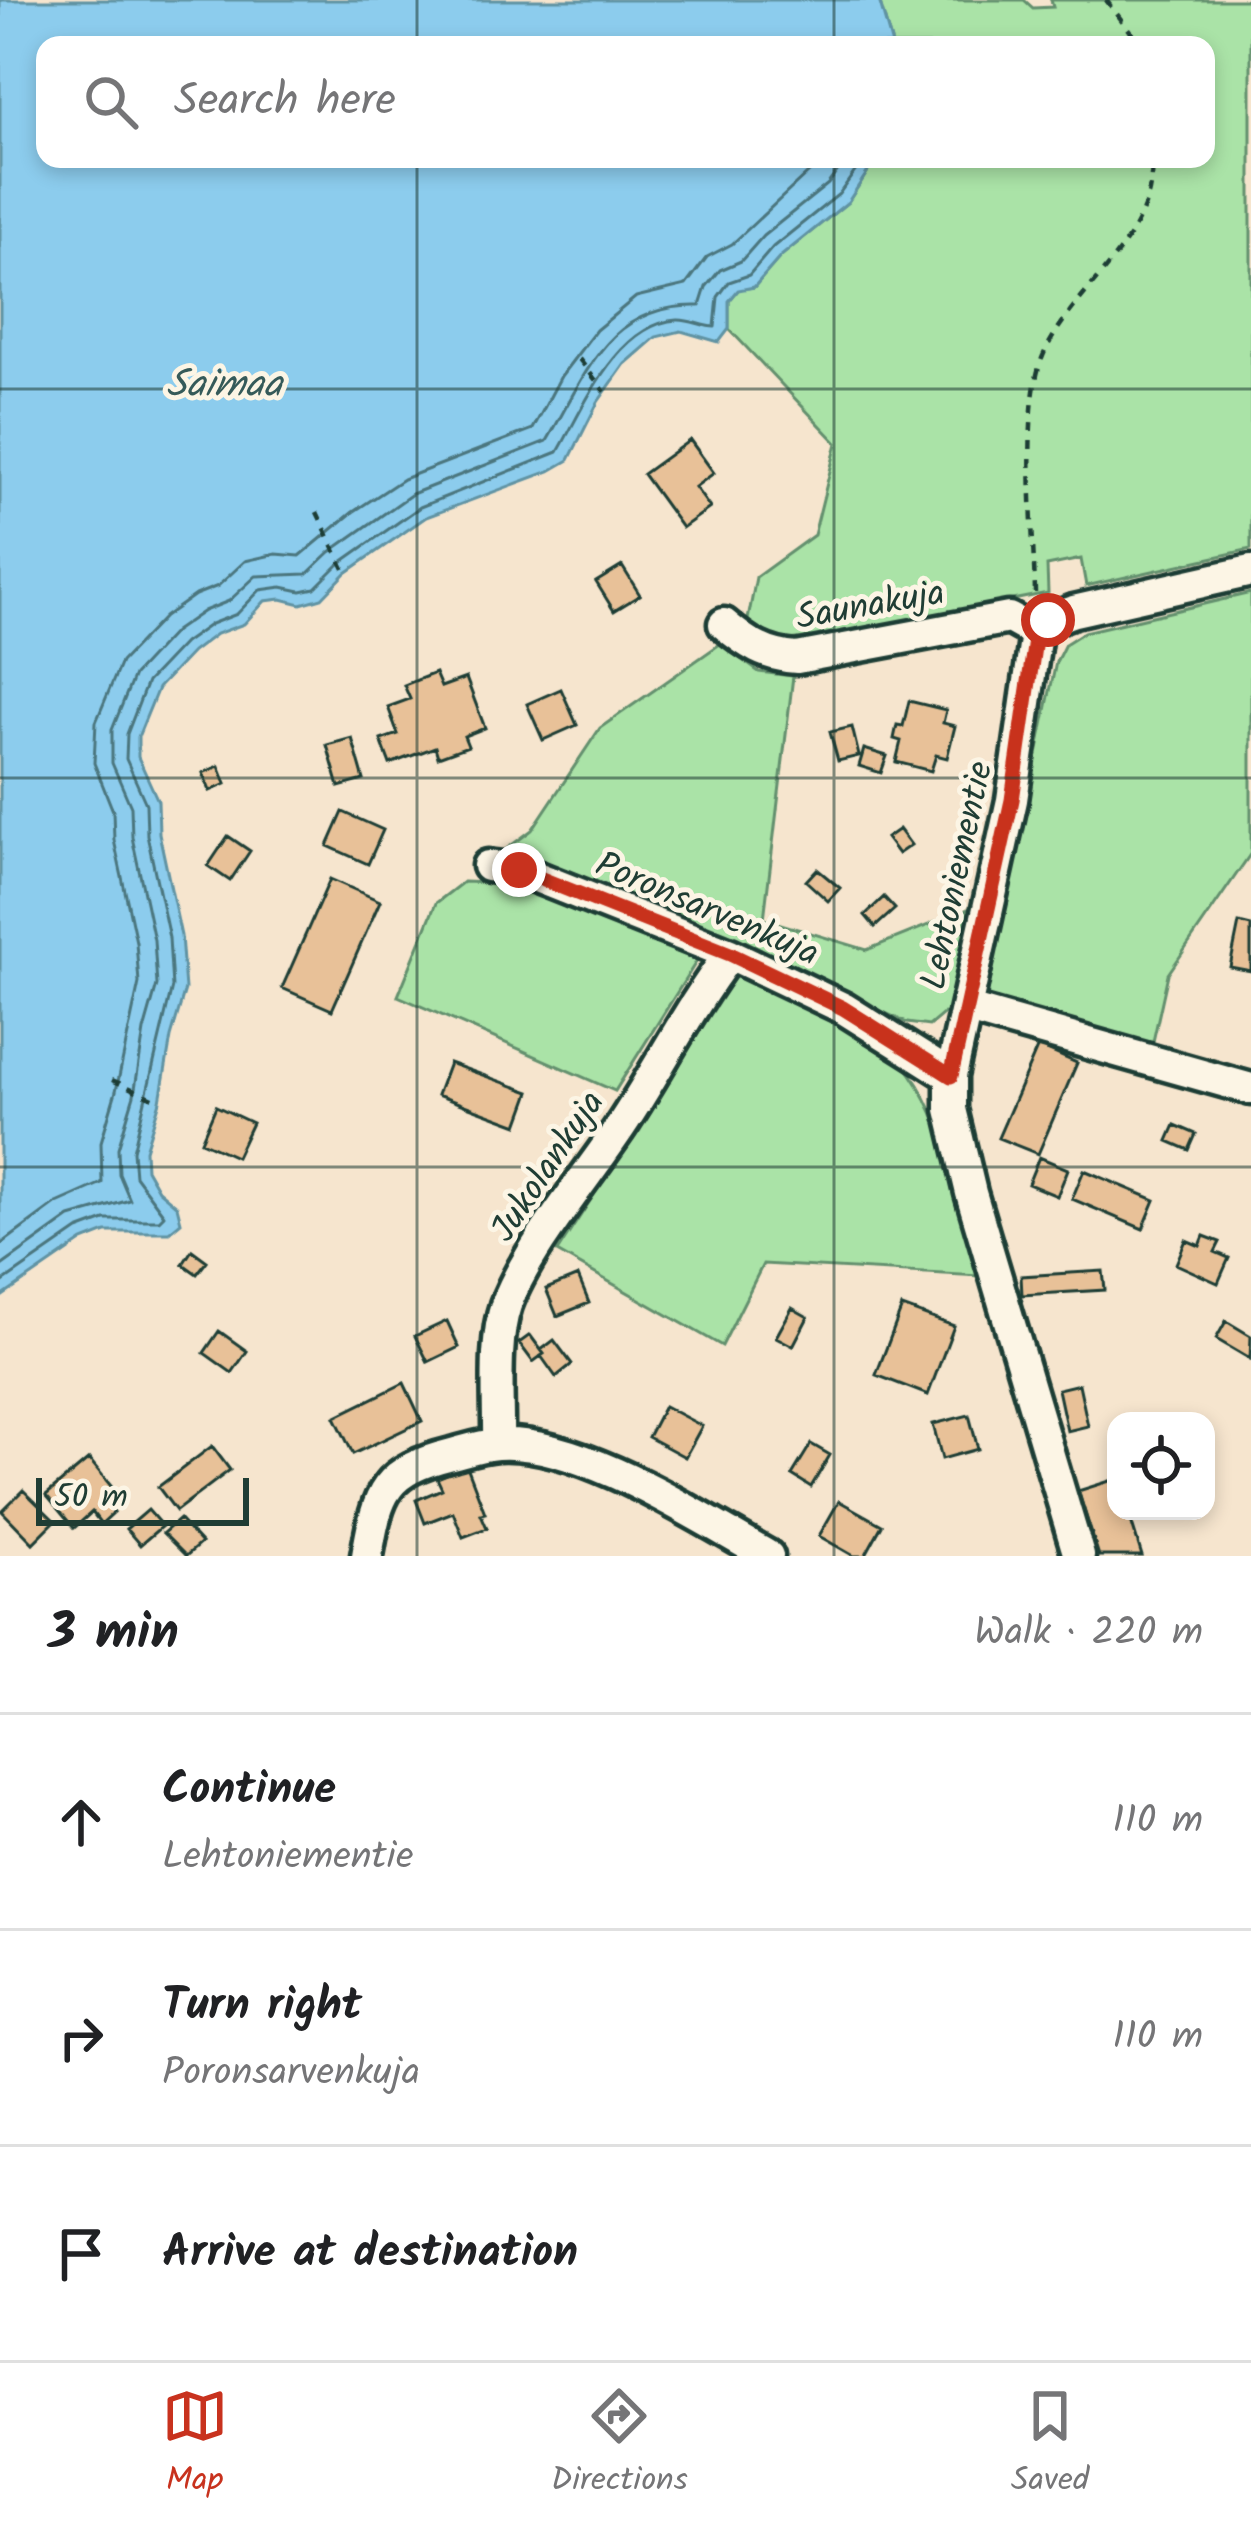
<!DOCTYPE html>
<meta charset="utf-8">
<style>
body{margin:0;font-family:Kalam,sans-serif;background:#f2f2f2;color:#202124}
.controls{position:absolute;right:36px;bottom:36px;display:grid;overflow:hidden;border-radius:24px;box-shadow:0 6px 18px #0003}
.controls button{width:108px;height:108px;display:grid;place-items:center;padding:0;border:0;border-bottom:3px solid #e0e0e0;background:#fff;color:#202124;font:60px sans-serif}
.scale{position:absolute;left:36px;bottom:30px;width:213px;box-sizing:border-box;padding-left:12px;border:6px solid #1f3d34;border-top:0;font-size:33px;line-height:42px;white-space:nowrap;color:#1f3d34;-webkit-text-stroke:9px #fcf5e5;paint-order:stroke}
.stop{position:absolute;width:36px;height:36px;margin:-27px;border:9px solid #c8321e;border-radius:50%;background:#fff}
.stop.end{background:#c8321e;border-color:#fff;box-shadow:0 3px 12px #0008}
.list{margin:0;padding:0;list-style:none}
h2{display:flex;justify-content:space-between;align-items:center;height:156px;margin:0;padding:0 48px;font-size:51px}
h2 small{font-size:39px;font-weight:400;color:#757577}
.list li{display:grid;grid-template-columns:78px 1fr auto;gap:36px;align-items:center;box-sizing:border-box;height:216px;padding:0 48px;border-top:3px solid #e0e0e0}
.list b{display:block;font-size:45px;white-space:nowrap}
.list p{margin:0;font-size:39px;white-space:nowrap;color:#757577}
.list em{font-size:39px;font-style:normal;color:#757577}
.icon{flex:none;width:66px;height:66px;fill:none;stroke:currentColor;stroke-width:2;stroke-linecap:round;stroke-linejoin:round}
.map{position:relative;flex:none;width:1251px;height:1556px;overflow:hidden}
.search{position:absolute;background:#fff;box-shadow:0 6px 18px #0003;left:36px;right:36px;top:36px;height:132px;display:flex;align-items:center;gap:30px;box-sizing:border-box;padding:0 42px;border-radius:24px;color:#757577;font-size:45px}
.sheet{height:804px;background:#fff}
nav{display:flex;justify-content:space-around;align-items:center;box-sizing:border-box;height:168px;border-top:3px solid #e0e0e0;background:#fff;font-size:33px;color:#757577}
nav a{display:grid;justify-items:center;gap:6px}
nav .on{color:#c8321e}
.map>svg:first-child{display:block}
.green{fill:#aae3a7;stroke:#64906e;stroke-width:3}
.water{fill:#8ccced;stroke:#6093a3;stroke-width:3}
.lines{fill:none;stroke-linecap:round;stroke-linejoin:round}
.shore{stroke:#4b767e;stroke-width:3}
.building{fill:#e8c198;stroke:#1f3d34;stroke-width:3}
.minor-casing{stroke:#1f3d34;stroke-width:39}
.path{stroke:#1f3d34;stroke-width:4.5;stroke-dasharray:9 9;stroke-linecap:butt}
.minor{stroke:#fcf5e5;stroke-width:30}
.route{stroke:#c8321e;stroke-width:15}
.grid{fill:none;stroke:#1f3d34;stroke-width:3;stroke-opacity:0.55}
.labels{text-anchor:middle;stroke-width:10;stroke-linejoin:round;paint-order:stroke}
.street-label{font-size:36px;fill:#1f3d34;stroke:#fcf5e5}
.water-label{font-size:39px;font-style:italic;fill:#355a59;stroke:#fcf5e5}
</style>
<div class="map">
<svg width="1251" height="1556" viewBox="0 0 1251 1556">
<rect width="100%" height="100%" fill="#f6e5ce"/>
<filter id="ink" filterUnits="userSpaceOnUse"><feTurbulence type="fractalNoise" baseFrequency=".00833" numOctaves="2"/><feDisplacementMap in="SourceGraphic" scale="24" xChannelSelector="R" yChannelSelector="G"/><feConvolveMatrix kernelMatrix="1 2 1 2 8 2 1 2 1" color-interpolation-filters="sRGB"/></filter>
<g filter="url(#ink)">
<!-- green -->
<path class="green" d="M879 0H1024L1033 8 1053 7 1051 0H1251V549L1086 586 1081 559 1047 566 1048 593 845 633 781 641 747 625 756 577 814 535 837 443 729 329V301L739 289 754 287 781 256 848 202 876 159H1206V45H892Z
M1251 593V853L1168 974 1152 1046 986 1001 1056 662 1065 644 1084 632Z
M720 644 759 672 793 676 764 919 867 950 978 905 948 1010 929 1026 907 1023 720 935 505 850 532 830 600 728Z
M463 882 516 884 698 959 615 1091 398 996 436 903Z
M736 975C781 996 837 1015 879 1042 942 1082 961 1208 979 1276L763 1264 722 1346 557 1252Z"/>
<!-- water -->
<path class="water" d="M0 0H879L892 45H45V159H876L848 202 781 256 754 287 738 290 729 301V329L719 342 681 331 656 337 625 364 598 402 569 460 550 471 426 517 346 573 322 598 301 604 281 599 265 601 244 624 216 634 192 652 158 688 138 737V757L158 801 159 833 181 936 185 989 171 1037 160 1101 145 1150 146 1169 158 1190 177 1206 181 1222 169 1232H106L83 1241 0 1298Z"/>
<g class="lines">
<!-- shore -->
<path class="shore" d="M0 1245 57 1203 102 1183 101 1142 116 1091 139 983 136 942 114 840 113 811 94 763 96 722 121 662 164 617 195 595 218 586 245 561 276 554 300 556 353 512 403 479 533 429 561 376 596 330 636 297 686 285 707 257 732 244 823 159
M0 1267 70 1217 130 1200 119 1174 118 1148 134 1095 144 1031 157 985 154 940 132 837 131 807 112 763V730L134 675 175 631 204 611 229 601 256 576 307 574 330 552 412 494 547 441C587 373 608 303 700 306L706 287 720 270 741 261 763 236 828 184 846 159
M0 1284 78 1230 105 1220H159L164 1215 135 1176 133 1151 172 987 169 938 147 835 146 804 126 759 127 734 147 682 184 643 211 624 237 614 260 590 282 587 301 591 315 588 339 564 420 507 558 452C584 407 617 324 677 320 690 319 703 327 715 327L718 297 729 282 749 275 773 247 839 194 864 159"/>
</g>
<!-- building -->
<path class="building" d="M690 440 714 473 695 487 710 508 682 528 643 474Z
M622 566 640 595 614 611 596 582Z
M435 673 441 687 466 678 485 728 464 736 468 746 438 757 435 747 390 764 381 740 398 734 388 707 410 699 404 685Z
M561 689 577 725 543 740 527 704Z
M909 701 946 710 943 723 955 726 947 758 936 755 931 771 896 762 901 741 894 739 897 725 903 726Z
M852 727 859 756 838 761 830 732Z
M352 738 364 780 339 787 327 745Z
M864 749 887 756 881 773 859 766Z
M219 766 226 784 210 791 203 773Z
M343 812 383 830 368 864 328 846Z
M899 829 911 845 898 854 886 838Z
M228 836 250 851 230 881 208 866Z
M817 869 840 888 828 901 806 881Z
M330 879 380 901 332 1010 282 988Z
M884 897 895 909 875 927 865 915Z
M1239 923 1251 926V971L1230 967Z
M1038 1046 1077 1063 1038 1154 998 1138Z
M449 1063 530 1092 518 1125 437 1095Z
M216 1106 252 1123 236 1157 201 1141Z
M1175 1125 1196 1134 1189 1150 1168 1141Z
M1039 1157 1068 1169 1057 1196 1028 1184Z
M1084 1170 1155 1200 1143 1229 1072 1199Z
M1204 1236 1220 1242 1215 1252 1229 1258 1218 1283 1176 1264 1186 1240 1200 1246Z
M192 1250 207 1261 197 1274 183 1264Z
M1103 1271 1105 1290 1022 1295 1021 1276Z
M578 1276 589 1303 557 1316 546 1289Z
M902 1307 954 1326 928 1395 876 1375Z
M792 1308 808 1317 793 1346 776 1337Z
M447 1321 459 1347 428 1362 415 1336Z
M1226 1321 1251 1336 1250 1359 1216 1339Z
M219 1331 247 1351 232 1373 204 1353Z
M530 1335 544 1354 533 1362 519 1343Z
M554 1340 572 1364 556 1377 541 1356 544 1354 541 1350Z
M404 1383 422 1421 353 1454 335 1417Z
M1079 1384 1088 1426 1067 1431 1058 1389Z
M664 1406 702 1426 685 1457 648 1437Z
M969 1415 978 1449 942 1459 933 1424Z
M811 1444 830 1455 811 1487 792 1475Z
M212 1446 230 1470 176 1511 158 1487Z
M89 1459 115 1491 104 1500 114 1512 101 1524 92 1512 74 1528 46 1495Z
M467 1466 485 1513 481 1514 487 1528 463 1537 453 1512 425 1523 416 1500 442 1489 437 1478Z
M1116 1479V1511H1128L1142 1556H1099L1078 1491Z
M23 1490 55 1521 33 1543 2 1511Z
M839 1501 882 1525 865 1556H854L819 1536Z
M148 1510 162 1526 140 1545 126 1529Z
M179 1519 201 1543 186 1556 163 1533Z"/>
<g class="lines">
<defs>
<path id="minor" d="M724 624C747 644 766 656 797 658L1009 618 1036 633
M488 866 519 870 730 954 843 1008 951 1076
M968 1009 1251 1089
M498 1444C499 1403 493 1343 506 1305 526 1250 587 1177 621 1126 659 1069 688 1009 730 954
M367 1556C378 1491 384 1471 452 1454 467 1450 482 1445 497 1444 578 1438 698 1517 768 1556
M1079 1556 971 1193 951 1109V1076L1012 800 1036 633 1049 620 1074 611 1251 571"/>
</defs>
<!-- minor casing -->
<use href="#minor" class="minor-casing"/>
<!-- path -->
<path class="path" d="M1106 0 1141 45
M579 359 605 392
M317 512 346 573
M1035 593C1034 536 1021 405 1043 356 1068 299 1133 254 1148 195 1151 184 1151 171 1153 159
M112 1080 160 1101"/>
<!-- minor -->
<use href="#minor" class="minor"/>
</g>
</g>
<g class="lines" filter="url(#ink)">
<!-- route -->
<path class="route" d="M519 870 730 954 843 1008 951 1076 1012 800 1036 633 1048 620"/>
</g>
<!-- grid -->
<path class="grid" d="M417 0V45M834 0V45M417 159V1556M834 159V1556M0 389H1251M0 778H1251M0 1167H1251"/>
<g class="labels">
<!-- street labels -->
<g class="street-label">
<text transform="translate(870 603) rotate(-10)" y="13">Saunakuja</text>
<text transform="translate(955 875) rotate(-78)" y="13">Lehtoniementie</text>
<text transform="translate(708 907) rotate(23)" y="13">Poronsarvenkuja</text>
<text transform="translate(546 1165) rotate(-56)" y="13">Jukolankuja</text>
</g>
<!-- water labels -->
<g class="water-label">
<text x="224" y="396">Saimaa</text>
</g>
</g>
</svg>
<div class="controls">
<button><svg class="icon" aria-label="locate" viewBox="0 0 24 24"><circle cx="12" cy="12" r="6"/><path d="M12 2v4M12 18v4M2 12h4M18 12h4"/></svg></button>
</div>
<div class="scale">50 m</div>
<div class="stop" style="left:1048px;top:620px"></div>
<div class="stop end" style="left:519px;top:870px"></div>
<div class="search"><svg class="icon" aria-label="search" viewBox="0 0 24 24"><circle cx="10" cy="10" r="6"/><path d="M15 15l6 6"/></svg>Search here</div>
</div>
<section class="sheet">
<h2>3 min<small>Walk · 220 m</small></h2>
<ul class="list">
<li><svg class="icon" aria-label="ahead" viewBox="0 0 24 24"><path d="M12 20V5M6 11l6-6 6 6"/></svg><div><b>Continue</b><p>Lehtoniementie</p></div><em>110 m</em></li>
<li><svg class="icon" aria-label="right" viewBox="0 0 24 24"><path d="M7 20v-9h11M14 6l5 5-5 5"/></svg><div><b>Turn right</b><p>Poronsarvenkuja</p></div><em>110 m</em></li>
<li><svg class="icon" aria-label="arrive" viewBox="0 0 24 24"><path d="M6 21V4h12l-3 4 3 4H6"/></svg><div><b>Arrive at destination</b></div></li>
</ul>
</section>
<nav>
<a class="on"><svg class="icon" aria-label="map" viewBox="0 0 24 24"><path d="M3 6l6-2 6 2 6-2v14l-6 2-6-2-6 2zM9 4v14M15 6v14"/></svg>Map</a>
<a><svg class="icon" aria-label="directions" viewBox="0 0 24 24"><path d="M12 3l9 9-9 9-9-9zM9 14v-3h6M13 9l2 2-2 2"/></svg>Directions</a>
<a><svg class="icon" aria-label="saved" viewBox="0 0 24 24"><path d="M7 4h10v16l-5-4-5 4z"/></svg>Saved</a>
</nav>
